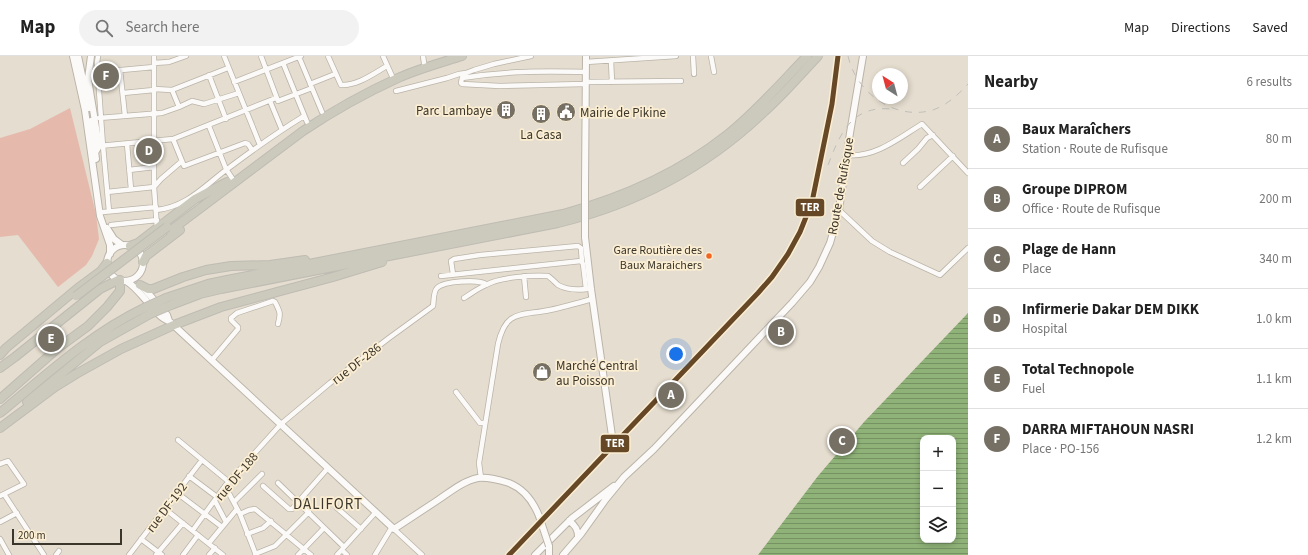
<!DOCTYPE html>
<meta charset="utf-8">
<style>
body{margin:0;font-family:"Source Sans 3",sans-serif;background:#f2f2f2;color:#222}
.controls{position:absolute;right:12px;bottom:12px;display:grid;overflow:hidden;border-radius:8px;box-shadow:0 2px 6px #0003}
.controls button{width:36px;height:36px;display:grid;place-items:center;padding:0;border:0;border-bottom:1px solid #e0e0e0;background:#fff;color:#222;font:20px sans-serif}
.compass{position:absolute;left:872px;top:12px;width:36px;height:36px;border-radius:50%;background:#fff;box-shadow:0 2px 6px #0003;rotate:324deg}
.scale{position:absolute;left:12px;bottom:10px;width:110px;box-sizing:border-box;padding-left:4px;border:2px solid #3b362b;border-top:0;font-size:11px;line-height:14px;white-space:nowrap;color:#3b362b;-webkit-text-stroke:3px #fceed2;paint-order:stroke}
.you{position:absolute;left:676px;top:298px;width:14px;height:14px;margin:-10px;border:3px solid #fff;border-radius:50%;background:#1a73e8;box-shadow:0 0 0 6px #1a73e833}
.badge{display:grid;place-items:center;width:26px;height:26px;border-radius:50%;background:#767064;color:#fff;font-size:13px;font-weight:700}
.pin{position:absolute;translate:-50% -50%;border:2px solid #fff;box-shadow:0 1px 4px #0006}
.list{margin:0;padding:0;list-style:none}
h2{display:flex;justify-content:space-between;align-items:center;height:52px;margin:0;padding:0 16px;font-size:17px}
h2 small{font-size:13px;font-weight:400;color:#767676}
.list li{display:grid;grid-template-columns:26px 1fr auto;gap:12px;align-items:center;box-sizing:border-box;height:60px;padding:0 16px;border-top:1px solid #e0e0e0}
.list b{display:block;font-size:15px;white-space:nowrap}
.list p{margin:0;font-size:13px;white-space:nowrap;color:#767676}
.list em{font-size:13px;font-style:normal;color:#767676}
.icon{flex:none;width:22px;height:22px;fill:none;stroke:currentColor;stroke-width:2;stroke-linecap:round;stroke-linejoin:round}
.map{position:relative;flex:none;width:968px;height:499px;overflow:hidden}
header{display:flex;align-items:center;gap:24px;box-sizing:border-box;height:56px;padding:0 20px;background:#fff;border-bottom:1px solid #e0e0e0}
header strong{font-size:19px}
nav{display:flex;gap:22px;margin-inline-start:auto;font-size:14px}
.search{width:280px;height:36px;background:#f2f2f2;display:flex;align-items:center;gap:10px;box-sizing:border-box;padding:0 14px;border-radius:22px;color:#767676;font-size:15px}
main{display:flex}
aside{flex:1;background:#fff}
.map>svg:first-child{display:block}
.green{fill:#e5baad}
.water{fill:url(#water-rules);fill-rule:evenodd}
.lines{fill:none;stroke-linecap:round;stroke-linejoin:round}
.street-casing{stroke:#bab4a9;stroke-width:6}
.secondary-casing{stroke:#bab4a9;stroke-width:8}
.highway-casing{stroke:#bfbcb4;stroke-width:10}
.street{stroke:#fbfaf8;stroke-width:4.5}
.secondary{stroke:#fbfaf8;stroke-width:6}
.highway{stroke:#cbcabc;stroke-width:8}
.rail{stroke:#c0bfbb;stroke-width:1;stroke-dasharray:7 7;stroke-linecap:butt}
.secondary-bridge-casing{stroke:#bab4a9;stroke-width:8;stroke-linecap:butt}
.highway-bridge-casing{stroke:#bfbcb4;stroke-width:10;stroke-linecap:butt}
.secondary-bridge{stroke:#fbfaf8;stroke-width:6}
.highway-bridge{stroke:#cbcabc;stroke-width:8}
.rail-1-casing{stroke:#fceed2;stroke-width:8}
.rail-1{stroke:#664827;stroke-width:5}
.bus-dot{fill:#f26522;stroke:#fceed2;stroke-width:1.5}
.labels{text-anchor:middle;stroke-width:3.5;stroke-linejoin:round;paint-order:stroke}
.bus-label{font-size:12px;fill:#3b362b;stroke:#fceed2;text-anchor:end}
.poi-label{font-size:13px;fill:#3b362b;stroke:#fceed2;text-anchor:start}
.street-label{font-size:13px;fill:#3b362b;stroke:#fceed2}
.quarter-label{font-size:15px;letter-spacing:1px;fill:#3b362b;stroke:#fceed2}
.line-badge{stroke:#fceed2;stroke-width:1.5}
.badge-label{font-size:11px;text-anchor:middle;font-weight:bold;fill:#fff}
</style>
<header>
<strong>Map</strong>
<div class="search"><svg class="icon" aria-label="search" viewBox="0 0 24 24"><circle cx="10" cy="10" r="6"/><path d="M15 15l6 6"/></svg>Search here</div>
<nav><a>Map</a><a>Directions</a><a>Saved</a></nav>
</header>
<main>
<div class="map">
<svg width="968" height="499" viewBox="0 0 968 499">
<defs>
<pattern id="water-rules" width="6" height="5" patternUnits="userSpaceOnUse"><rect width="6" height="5" fill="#8fb278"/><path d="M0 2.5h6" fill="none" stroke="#769263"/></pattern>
</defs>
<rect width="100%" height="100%" fill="#e5ddcf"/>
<!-- green -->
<path class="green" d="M70 52 96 158 99 183 92 200 86 209 58 231 18 179 0 181V82L30 73Z"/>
<!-- water -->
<path class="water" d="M968 257V499H758L818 420 864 366ZM923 382H953V484H923Z"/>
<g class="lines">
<defs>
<path id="street" d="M98 0 97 7 103 90 109 155
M154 0V131L157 172
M224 0 260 89
M261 0 278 45 312 32
M328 0 341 29C357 30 373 18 387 10
M383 0 392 20
M423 0 424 7
M693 0 694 18
M711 0 714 16
M299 1 322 56
M611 5 612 26
M586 6 676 0
M154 7 169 6 186 0
M283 7 307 66
M120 14 125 60
M89 17 154 11
M209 19 226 63
M462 22 466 17 474 14 494 8 531 0
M234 26 301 0
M585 26 681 25
M310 28 335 18
M585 28 500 30 462 28 461 27 462 22C505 15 542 15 586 16
M154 33 172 34 228 12
M172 34 179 51
M396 35 447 22 459 18 466 17
M123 37 154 34
M270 45 282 74
M99 62 162 57 179 51 192 45 204 48 239 37
M209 70 226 113 232 122
M173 83 184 110 245 87 248 88 252 94
M127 88 131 133
M99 90 173 83 276 42
M847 99C875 102 899 82 922 68L968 117
M903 107 918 93 927 82 933 79
M129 114 154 111
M920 131 953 100
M107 136 154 131 161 123 182 105
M156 154C188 151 206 128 230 111 254 93 278 76 304 60
M839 154 872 185 890 196 940 219 968 192
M103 156 156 151
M111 169 157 164
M453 218 451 205 454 203 480 199 578 190 581 192 582 206
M441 220 581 205 583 208 586 233
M524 220 526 241
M464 242C471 238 478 232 486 229 500 221 532 219 548 220 552 223 555 226 558 229 567 234 578 234 587 233
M212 304 238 273V271L231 264V262L237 257 273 245 275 246C280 256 281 257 278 268
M456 336 480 367H485
M178 384 229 426
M0 408 8 405 24 428 0 440
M189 420 217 441
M481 422 479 407 498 288C506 253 521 260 550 254 564 251 578 247 592 243
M278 427 344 491
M225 430 240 458 256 499
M263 430 289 453H292L328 412
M177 437 222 471
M4 438 44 499
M215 445 226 466
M234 446 262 418
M337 452 361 473
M165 453 223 499
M240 458 249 454 255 453 311 499
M0 466 17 457
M394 473 422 499
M193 474 225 430 281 368 330 327 389 282 433 250C434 245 433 236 437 232 444 225 478 223 486 228
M247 478 263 472 271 465
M0 483 9 499
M141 483 162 499
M209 487 237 453
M342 494 347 499
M255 498 275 490 309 456
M56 499 59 495
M129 499 202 404
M156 499 183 467
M183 499 198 479
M209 499 215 492
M298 499 324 472
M337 499 376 456
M375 499 392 471"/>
<path id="secondary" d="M73 0 85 54 100 160 110 189V198
M78 0 89 52
M91 0 88 23 99 90 96 95
M91 65 96 103
M585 130 586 0
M107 172 114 183 122 189
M585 181 591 233 612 380
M107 207a18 18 0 1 1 36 0a18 18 0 1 1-36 0Z
M126 225C141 233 155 261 169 265L394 473C409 463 423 454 438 444 450 436 463 425 478 422 489 421 499 424 509 427 524 433 533 445 539 460
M142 230 167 259 169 265
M569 465C575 469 578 473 578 481
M549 490V499
M535 499 571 463 614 430
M563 499 581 478 606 443 624 421 654 393 792 247 810 226 819 211 830 187 834 173 839 154 850 77 863 0"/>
<path id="highway" d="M170 175 303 75C333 55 365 37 398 22 418 13 440 7 462 0
M130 190 138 187 195 143 227 126
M143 206 146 200 180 174
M140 229 148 233H153L183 221 206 214 231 210 270 209 305 204
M166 242 208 228 227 224 563 158C622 142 679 117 727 79 756 56 781 27 807 0
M171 249 200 238 221 233 558 167C636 148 707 111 765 55 784 38 800 19 818 0
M0 299 6 292 78 232 101 215 107 207
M0 312 15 301 100 233 118 224
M0 343 58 292 88 270 107 251 120 235V224
M27 346 100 286 150 258
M0 357C46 319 90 278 144 252
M0 372 55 331 76 318 121 293 174 269 221 251 333 221 382 206"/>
</defs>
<!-- street casing -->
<use href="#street" class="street-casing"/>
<!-- secondary casing -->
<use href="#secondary" class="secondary-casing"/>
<!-- highway casing -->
<use href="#highway" class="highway-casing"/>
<!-- street -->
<use href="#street" class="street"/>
<!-- secondary -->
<use href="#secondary" class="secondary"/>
<!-- highway -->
<use href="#highway" class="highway"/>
<!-- rail -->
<path class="rail" d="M848 0C856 37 895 65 933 54 947 49 958 39 968 28
M828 109C840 78 851 49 892 53"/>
<defs>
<path id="secondary-bridge" d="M585 181V130
M539 460 549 490"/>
<path id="highway-bridge" d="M76 240 167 171
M144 252 166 242
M150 258 171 249"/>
</defs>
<!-- secondary-bridge casing -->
<use href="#secondary-bridge" class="secondary-bridge-casing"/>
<!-- highway-bridge casing -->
<use href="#highway-bridge" class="highway-bridge-casing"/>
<!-- secondary-bridge -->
<use href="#secondary-bridge" class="secondary-bridge"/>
<!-- highway-bridge -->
<use href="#highway-bridge" class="highway-bridge"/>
<defs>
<path id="rail-1" d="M509 499 758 237 772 221 788 198 800 176 812 146 832 48 838 0"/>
</defs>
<!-- rail-1 casing -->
<use href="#rail-1" class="rail-1-casing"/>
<!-- rail-1 -->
<use href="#rail-1" class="rail-1"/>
</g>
<!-- icons -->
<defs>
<symbol id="building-disc" viewBox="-11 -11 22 22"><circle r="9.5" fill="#767064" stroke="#fceed2"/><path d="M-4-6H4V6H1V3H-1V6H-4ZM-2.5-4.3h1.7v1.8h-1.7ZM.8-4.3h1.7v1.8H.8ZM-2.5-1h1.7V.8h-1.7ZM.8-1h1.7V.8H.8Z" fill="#fff"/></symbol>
<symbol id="civic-disc" viewBox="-11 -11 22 22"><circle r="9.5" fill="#767064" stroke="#fceed2"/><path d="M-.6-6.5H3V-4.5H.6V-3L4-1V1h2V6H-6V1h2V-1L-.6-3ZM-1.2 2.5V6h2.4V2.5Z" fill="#fff"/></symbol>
<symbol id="shop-disc" viewBox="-11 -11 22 22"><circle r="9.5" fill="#767064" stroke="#fceed2"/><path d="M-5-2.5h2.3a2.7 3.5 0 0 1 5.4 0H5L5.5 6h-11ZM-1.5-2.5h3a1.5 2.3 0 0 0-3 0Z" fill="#fff"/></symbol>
</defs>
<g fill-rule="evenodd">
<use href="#building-disc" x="495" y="43" width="22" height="22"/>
<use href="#civic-disc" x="555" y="45" width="22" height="22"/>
<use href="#building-disc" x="530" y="47" width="22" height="22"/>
<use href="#shop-disc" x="531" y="305" width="22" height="22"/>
</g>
<!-- markers -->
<circle class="bus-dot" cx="709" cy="200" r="3.5"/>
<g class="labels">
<!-- bus labels -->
<g class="bus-label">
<text x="702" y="198">Gare Routière des<tspan x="702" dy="15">Baux Maraichers</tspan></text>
</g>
<!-- poi labels -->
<g class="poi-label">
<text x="492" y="59" text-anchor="end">Parc Lambaye</text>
<text x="580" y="61">Mairie de Pikine</text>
<text x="541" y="83" text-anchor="middle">La Casa</text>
<text x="556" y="314">Marché Central<tspan x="556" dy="15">au Poisson</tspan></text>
</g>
<!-- street labels -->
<g class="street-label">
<text transform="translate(840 130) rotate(-80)" y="5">Route de Rufisque</text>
<text transform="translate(356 307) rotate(-38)" y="5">rue DF-286</text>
<text transform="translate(236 420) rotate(-50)" y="5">rue DF-188</text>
<text transform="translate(166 451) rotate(-53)" y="5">rue DF-192</text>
</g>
<!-- quarter labels -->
<g class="quarter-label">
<text x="328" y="453">DALIFORT</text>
</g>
</g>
<g class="line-badge">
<rect x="795" y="142" width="30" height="19" rx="4" fill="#664827"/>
<rect x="600" y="378" width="30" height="19" rx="4" fill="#664827"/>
</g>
<g class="badge-label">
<text x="810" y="155">TER</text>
<text x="615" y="391">TER</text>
</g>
</svg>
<div class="controls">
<button>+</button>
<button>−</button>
<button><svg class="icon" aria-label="layers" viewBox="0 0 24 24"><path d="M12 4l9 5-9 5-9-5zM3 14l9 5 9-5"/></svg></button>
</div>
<svg class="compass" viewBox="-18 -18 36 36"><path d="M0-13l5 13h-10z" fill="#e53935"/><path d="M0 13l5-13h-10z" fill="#767676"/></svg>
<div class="scale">200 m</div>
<div class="you"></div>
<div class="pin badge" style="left:671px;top:339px">A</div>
<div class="pin badge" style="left:781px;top:276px">B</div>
<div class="pin badge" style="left:842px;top:385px">C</div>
<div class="pin badge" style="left:149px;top:95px">D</div>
<div class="pin badge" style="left:51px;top:283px">E</div>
<div class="pin badge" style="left:106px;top:20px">F</div>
</div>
<aside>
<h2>Nearby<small>6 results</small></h2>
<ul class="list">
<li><span class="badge">A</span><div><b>Baux Maraîchers</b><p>Station · Route de Rufisque</p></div><em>80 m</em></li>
<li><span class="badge">B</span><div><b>Groupe DIPROM</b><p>Office · Route de Rufisque</p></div><em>200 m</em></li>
<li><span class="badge">C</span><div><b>Plage de Hann</b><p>Place</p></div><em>340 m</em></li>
<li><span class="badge">D</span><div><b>Infirmerie Dakar DEM DIKK</b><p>Hospital</p></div><em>1.0 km</em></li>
<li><span class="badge">E</span><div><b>Total Technopole</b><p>Fuel</p></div><em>1.1 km</em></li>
<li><span class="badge">F</span><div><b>DARRA MIFTAHOUN NASRI</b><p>Place · PO-156</p></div><em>1.2 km</em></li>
</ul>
</aside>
</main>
